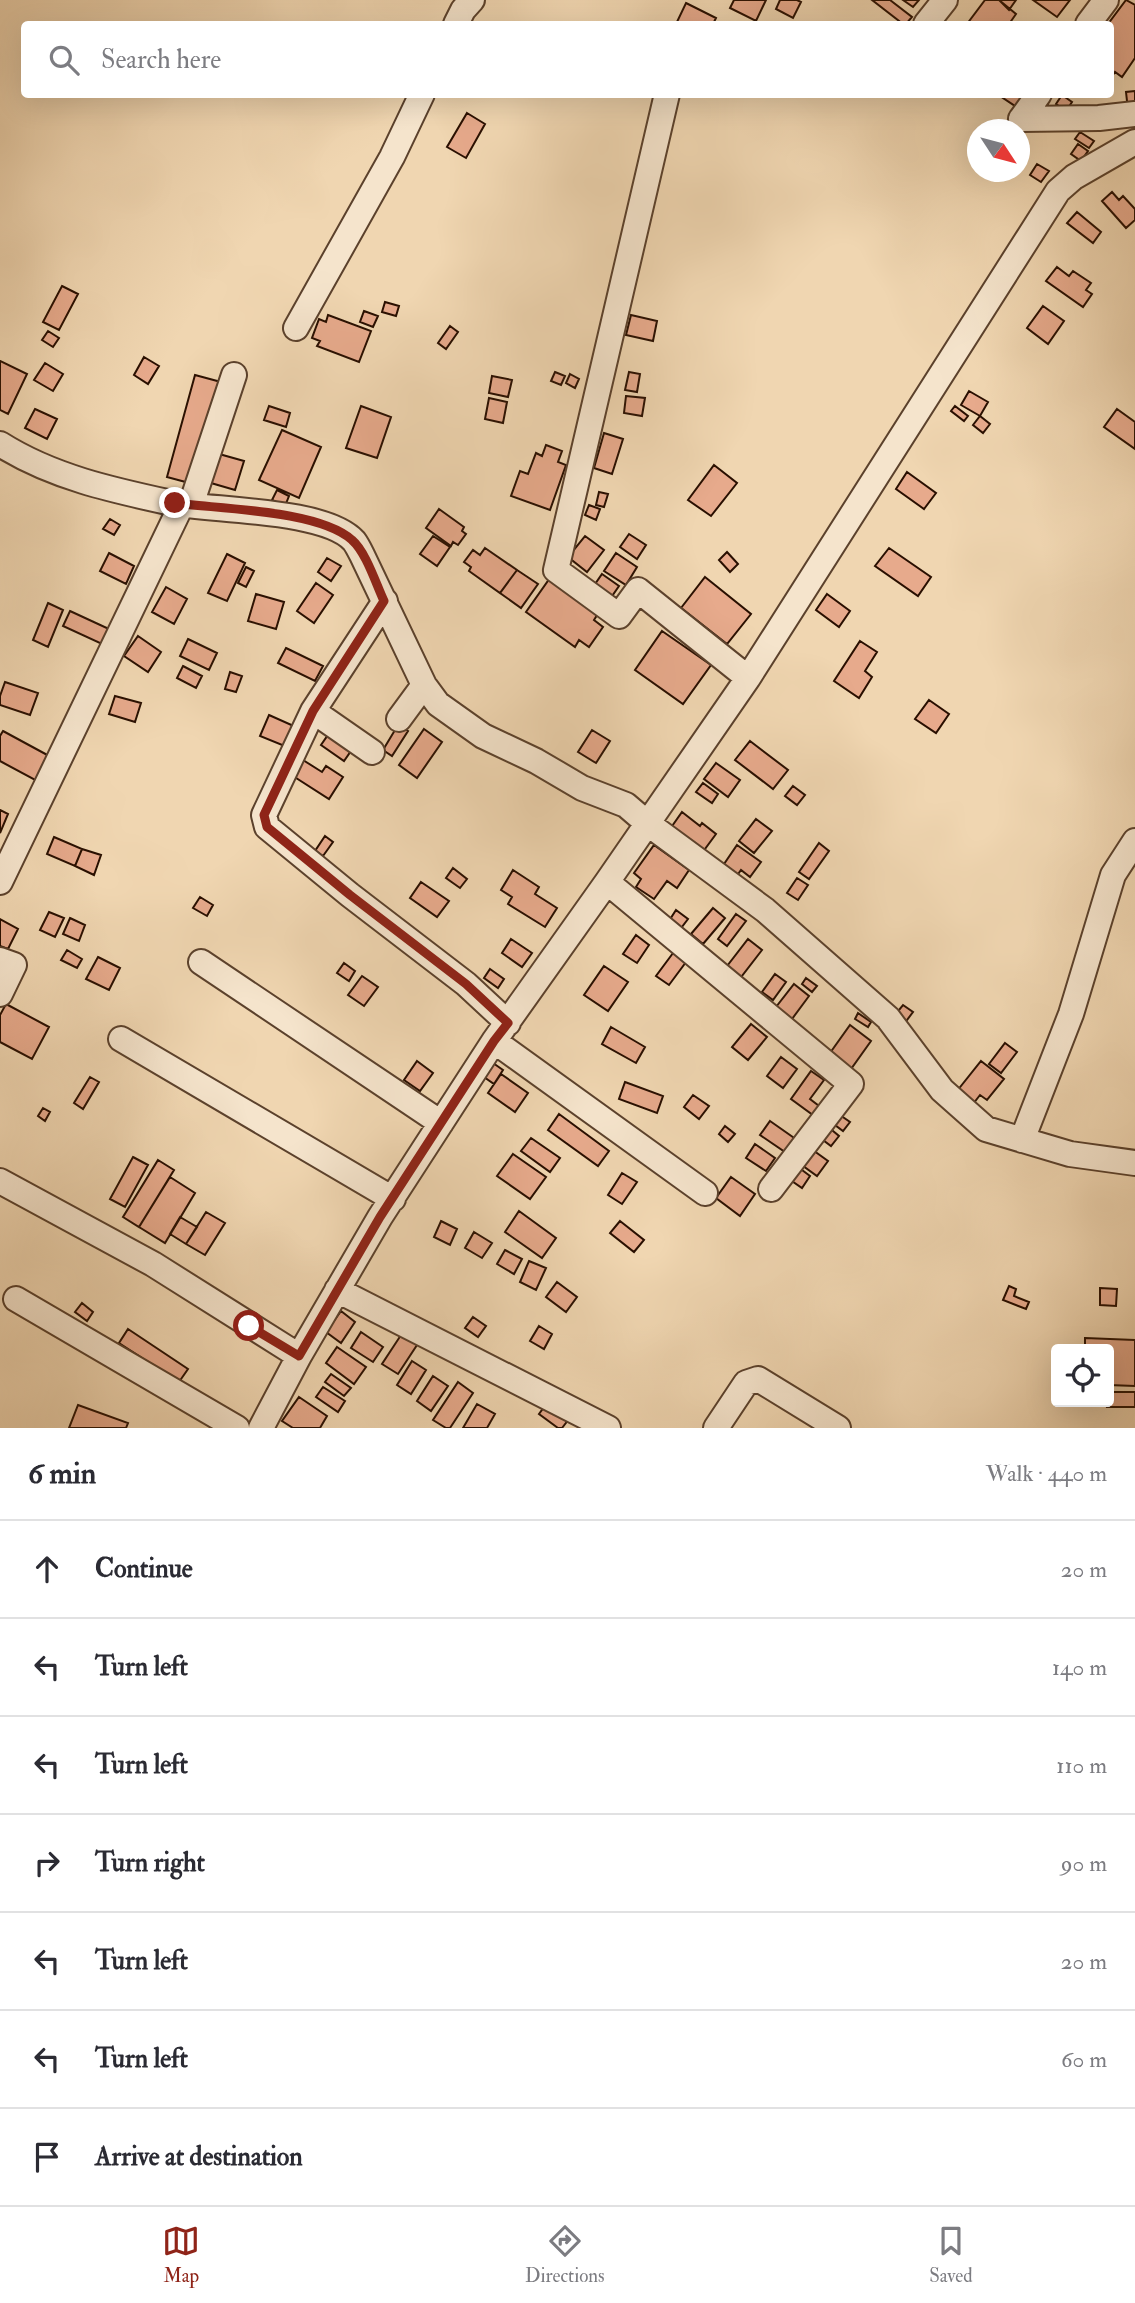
<!DOCTYPE html>
<meta charset="utf-8">
<style>
body{margin:0;font-family:"IM FELL Double Pica",serif;background:#f2f2f3;color:#2b2b33}
.controls{position:absolute;right:21px;bottom:21px;display:grid;overflow:hidden;border-radius:7px;box-shadow:0 7px 28px #0002}
.controls button{width:63px;height:63px;display:grid;place-items:center;padding:0;border:0;border-bottom:2px solid #e1e1e2;background:#fff;color:#2b2b33;font:35px sans-serif}
.compass{position:absolute;left:967px;top:119px;width:63px;height:63px;border-radius:50%;background:#fff;box-shadow:0 7px 28px #0002;rotate:126deg}
.stop{position:absolute;width:21px;height:21px;margin:-16px;border:5px solid #8f2418;border-radius:50%;background:#fff}
.stop.end{background:#8f2418;border-color:#fff;box-shadow:0 2px 7px #0008}
.list{margin:0;padding:0;list-style:none}
h2{display:flex;justify-content:space-between;align-items:center;height:91px;margin:0;padding:0 28px;font-size:30px}
h2 small{font-size:23px;font-weight:400;color:#7c7c81}
.list li{display:grid;grid-template-columns:46px 1fr auto;gap:21px;align-items:center;box-sizing:border-box;height:98px;padding:0 28px;border-top:2px solid #e1e1e2}
.list b{display:block;font-size:26px;white-space:nowrap}
.list em{font-size:23px;font-style:normal;color:#7c7c81}
.icon{flex:none;width:38px;height:38px;fill:none;stroke:currentColor;stroke-width:2;stroke-linecap:round;stroke-linejoin:round}
.map{position:relative;flex:none;width:1135px;height:1428px;overflow:hidden}
.search{position:absolute;background:#fff;box-shadow:0 7px 28px #0002;left:21px;right:21px;top:21px;height:77px;display:flex;align-items:center;gap:18px;box-sizing:border-box;padding:0 24px;border-radius:7px;color:#7c7c81;font-size:26px}
.sheet{height:777px;background:#fff}
nav{display:flex;justify-content:space-around;align-items:center;box-sizing:border-box;height:98px;border-top:2px solid #e1e1e2;background:#fff;font-size:19px;color:#7c7c81}
nav a{display:grid;justify-items:center;gap:4px}
nav .on{color:#8f2418}
.map>svg:first-child{display:block}
.building{fill:#e7aa8c;stroke:#290f00;stroke-width:2}
.lines{fill:none;stroke-linecap:round;stroke-linejoin:round}
.minor-casing{stroke:#5b412c;stroke-width:28}
.minor{stroke:#f5e4cc;stroke-width:24}
.route{stroke:#8f2418;stroke-width:9}
</style>
<div class="map">
<svg width="1135" height="1428" viewBox="0 0 1135 1428">
<rect width="100%" height="100%" fill="#f0d6b1"/>
<filter id="stains"><feTurbulence type="fractalNoise" baseFrequency=".00286" numOctaves="4"/><feColorMatrix values="0 0 0 0 .2 0 0 0 0 .09 0 0 0 0 .02 0 0 0 .5 -.17"/></filter>
<radialGradient id="worn" r=".72"><stop offset=".6" stop-color="#630" stop-opacity="0"/><stop offset="1" stop-color="#630" stop-opacity=".3"/></radialGradient>
<!-- building -->
<path class="building" d="M734 0H766L756 21 730 8Z
M780 0H797L801 2 793 18 776 9Z
M872 0H890L912 17 906 24H903Z
M903 0H919L913 7Z
M985 0H999L1016 14 1009 24H967Z
M999 0H1016L1009 10Z
M1033 0H1070L1057 17Z
M1126 0 1135 5V58L1122 77 1115 72 1110 79V24H1108Z
M686 3 716 18 713 24H676Z
M1135 91V109L1128 110 1126 92Z
M997 94H1026L1018 108Z
M1062 95 1072 102 1066 111 1056 104Z
M467 113 485 124 466 158 447 147Z
M1080 132 1094 141 1089 148 1075 139Z
M1078 144 1088 151 1081 161 1071 154Z
M1037 164 1049 171 1041 182 1030 175Z
M1112 192 1119 200 1123 196 1135 209V220L1126 228 1102 201Z
M1077 212 1101 232 1093 243 1067 223Z
M1057 267 1069 276 1073 271 1091 283 1086 290 1092 294 1083 307 1046 281Z
M62 286 78 294 59 330 43 322Z
M385 302 399 306 396 316 382 312Z
M1043 306 1064 321 1048 344 1027 328Z
M364 311 378 316 373 327 360 322Z
M328 315 371 331 359 362 317 346 320 341 312 338 319 319 326 322Z
M631 315 657 321 653 341 626 335Z
M450 326 458 332 446 349 438 343Z
M48 331 59 338 53 347 42 340Z
M144 357 159 366 148 384 134 375Z
M0 361 27 374 8 414 0 410Z
M45 363 63 374 53 391 34 380Z
M555 372 565 376 561 385 551 381Z
M629 372 640 374 637 392 625 390Z
M570 374 579 379 575 388 566 383Z
M195 375 221 382 193 484 167 477Z
M492 376 512 380 508 397 489 393Z
M969 391 988 402 980 416 961 405Z
M626 396 645 398 642 416 624 413Z
M489 398 507 402 503 423 485 419Z
M269 406 290 413 286 427 264 420Z
M361 406 391 417 377 458 346 448Z
M955 406 968 416 964 421 951 411Z
M35 409 57 419 47 439 25 428Z
M1117 409 1135 422V449L1104 427Z
M980 416 990 424 983 433 973 425Z
M282 430 321 447 299 498 259 480Z
M604 433 623 439 612 474 594 468Z
M546 445 562 451 558 462 566 465 550 510 511 496 520 471 528 474 536 453 542 456Z
M212 452 244 461 235 490 204 481Z
M714 465 737 483 711 516 688 500Z
M907 472 936 493 924 509 896 489Z
M277 490 289 496 285 506 272 500Z
M599 492 608 494 604 507 596 505Z
M589 505 600 509 596 520 585 515Z
M439 509 464 527 462 531 466 534 458 545 453 542 451 546 426 528Z
M110 519 120 525 114 535 103 529Z
M629 534 646 545 637 559 620 547Z
M433 536 450 547 437 566 420 554Z
M585 536 604 550 587 572 568 557Z
M485 548 517 570 500 593 469 571 471 567 464 562 473 550 480 555Z
M889 548 931 577 918 596 875 566Z
M727 552 738 564 730 572 719 560Z
M109 553 134 566 126 584 100 571Z
M616 553 637 567 626 585 604 571Z
M227 554 245 563 227 601 208 593Z
M327 558 341 566 331 581 318 572Z
M246 567 254 571 246 587 238 583Z
M517 570 538 584 521 608 500 593Z
M602 574 619 586 610 599 593 587Z
M705 577 751 614 727 644 681 608Z
M550 578 599 612 594 620 603 627 589 647 579 640 575 647 526 612Z
M316 583 333 595 314 623 297 611Z
M166 587 187 599 174 624 152 612Z
M256 594 284 602 276 629 248 621Z
M827 594 850 611 839 627 816 610Z
M48 603 63 610 48 647 33 640Z
M70 611 109 629 102 644 63 626Z
M662 631 711 665 683 704 635 670Z
M138 636 161 652 148 672 124 656Z
M188 639 217 653 209 670 180 656Z
M860 641 877 652 865 671 872 677 859 698 834 681Z
M286 648 323 666 315 681 278 663Z
M183 666 202 676 196 688 177 678Z
M230 672 242 676 236 692 225 689Z
M5 682 38 693 30 715 0 705V696Z
M115 696 141 703 135 722 109 714Z
M929 700 949 714 936 733 915 719Z
M269 715 296 727 287 747 260 736Z
M398 725 408 731 392 756 383 750Z
M424 729 442 742 417 778 399 765Z
M592 730 610 741 596 763 578 752Z
M3 731 51 757 37 781 0 761V736Z
M330 732 353 748 344 761 321 745Z
M750 741 788 770 773 789 735 760Z
M303 760 322 772 326 766 343 777 329 799 293 776Z
M716 763 740 780 728 797 704 779Z
M703 783 718 794 712 803 696 792Z
M793 786 805 795 797 805 785 796Z
M0 810 8 814 0 833Z
M682 812 700 826 702 823 716 834 702 853 670 829Z
M756 819 772 831 754 853 739 841Z
M325 836 333 842 323 856 315 851Z
M54 837 82 849 75 866 47 854Z
M819 843 829 851 809 879 799 872Z
M654 845 689 870 677 888 667 881 654 899 636 887 641 879 634 873Z
M737 845 761 862 750 877 741 870 736 877 722 867Z
M82 849 101 855 94 875 75 866Z
M453 868 467 879 460 888 446 878Z
M513 870 539 887 535 894 557 908 545 927 508 904 512 897 501 890Z
M797 878 808 885 798 900 787 893Z
M421 882 449 901 437 917 410 898Z
M200 897 213 905 207 916 193 908Z
M713 908 725 918 703 944 691 934Z
M676 910 688 919 678 932 667 924Z
M49 912 64 918 55 937 40 930Z
M736 914 746 921 727 946 718 939Z
M70 918 85 925 79 941 63 934Z
M0 919 18 929 8 949 0 946Z
M636 935 649 945 637 963 623 954Z
M511 939 532 953 522 967 502 953Z
M748 939 762 950 738 981 724 970Z
M676 949 689 958 669 985 656 976Z
M67 950 82 959 77 968 61 960Z
M98 957 120 968 109 990 86 979Z
M344 963 355 971 349 981 337 973Z
M604 966 628 982 608 1011 584 995Z
M490 969 504 979 498 988 484 978Z
M775 974 786 982 773 1000 762 992Z
M362 976 378 987 364 1006 348 995Z
M806 978 817 986 812 992 802 984Z
M794 984 809 996 792 1019 776 1007Z
M6 1004 49 1027 32 1059 0 1042V1015Z
M903 1005 913 1012 904 1024 894 1016Z
M858 1013 871 1022 868 1027 855 1019Z
M751 1024 767 1037 748 1060 732 1047Z
M850 1025 871 1041 851 1069 830 1053Z
M611 1027 645 1047 636 1063 602 1044Z
M1005 1043 1017 1052 1001 1073 989 1064Z
M781 1057 797 1069 783 1088 767 1076Z
M417 1061 433 1073 420 1091 404 1080Z
M981 1061 1004 1079 987 1100 980 1095 973 1104 957 1091Z
M493 1063 503 1070 494 1084 484 1077Z
M811 1071 824 1080 810 1099 823 1109 817 1118 791 1099Z
M501 1074 528 1093 515 1112 488 1093Z
M90 1077 99 1082 83 1109 74 1103Z
M625 1082 663 1096 657 1113 619 1099Z
M693 1095 709 1106 699 1119 684 1107Z
M43 1108 50 1112 45 1121 38 1116Z
M837 1113 850 1122 843 1131 831 1122Z
M559 1114 609 1151 598 1166 548 1130Z
M770 1121 797 1140 788 1154 760 1135Z
M725 1126 735 1134 728 1142 719 1134Z
M827 1126 839 1136 831 1146 819 1137Z
M531 1138 560 1158 550 1172 521 1151Z
M755 1144 775 1158 766 1171 746 1158Z
M810 1148 828 1161 817 1176 799 1163Z
M513 1154 546 1177 530 1199 497 1176Z
M133 1157 148 1165 125 1207 110 1199Z
M158 1160 174 1170 139 1227 123 1217Z
M798 1167 810 1176 802 1188 789 1179Z
M622 1173 637 1182 622 1204 608 1195Z
M170 1177 195 1193 165 1243 139 1227Z
M731 1177 755 1194 740 1216 716 1198Z
M519 1211 556 1238 542 1258 505 1232Z
M206 1212 225 1223 205 1255 186 1244Z
M180 1217 197 1227 186 1244 170 1234Z
M441 1221 457 1229 450 1245 434 1237Z
M620 1221 644 1240 634 1252 610 1233Z
M474 1232 492 1243 482 1258 465 1248Z
M505 1250 522 1259 514 1274 497 1264Z
M529 1261 546 1268 536 1290 520 1282Z
M557 1282 577 1297 566 1312 546 1297Z
M1009 1286 1016 1289 1014 1296 1029 1302 1026 1309 1003 1300Z
M1100 1288 1117 1289 1116 1306 1100 1305Z
M82 1303 93 1312 87 1321 75 1312Z
M341 1311 355 1322 341 1343 326 1332Z
M473 1317 486 1326 478 1337 465 1328Z
M539 1326 552 1334 544 1349 530 1341Z
M128 1329 188 1369 179 1382 119 1343Z
M361 1332 383 1347 373 1362 351 1348Z
M401 1335 417 1345 398 1374 382 1364Z
M1085 1338 1135 1340V1386L1109 1385V1349H1085Z
M337 1347 366 1367 354 1384 326 1363Z
M412 1361 426 1370 411 1394 397 1385Z
M331 1374 351 1388 344 1396 325 1382Z
M433 1376 448 1386 431 1411 417 1401Z
M458 1382 473 1393 450 1428H446L433 1420Z
M323 1387 345 1401 338 1412 316 1397Z
M1109 1392H1135V1407H1107Z
M299 1397 327 1416 320 1428H293L282 1421Z
M550 1399 572 1415 562 1428H558L539 1414Z
M477 1404 495 1414 487 1428H463Z
M78 1405 128 1423 126 1428H69Z"/>
<g class="lines">
<defs>
<path id="minor" d="M456 24 463 10 472 0
M926 24 945 0
M1088 24 1106 0
M667 94 556 570 619 616 638 590 748 678
M1021 119 1099 118 1135 114
M1021 119 1039 94
M296 328 392 157 422 94
M0 444C52 477 112 490 172 503 215 511 325 509 354 541 357 545 360 551 362 555L424 685 438 704 483 736 536 761 582 788 626 805 647 823 765 910 888 1018 942 1090 986 1129 1070 1154 1135 1163
M191 505 234 375
M385 601 313 711 264 815 267 827 350 895 466 984 508 1023
M313 711 372 752
M399 719 424 685
M0 882 182 504
M607 882 851 1084 771 1189
M0 960 14 965 0 994
M201 962 441 1123
M121 1039 393 1199
M494 1041 705 1193
M1022 1140 1071 1014 1113 875 1135 841
M0 1181 153 1264 299 1356
M337 1290 608 1428
M16 1299 237 1428
M261 1428 299 1356 380 1217 494 1041 607 882 748 678 1058 191 1074 177 1135 142
M716 1428 746 1383 758 1379 838 1428"/>
</defs>
<!-- minor casing -->
<use href="#minor" class="minor-casing"/>
<!-- minor -->
<use href="#minor" class="minor"/>
</g>
<g class="lines">
<!-- route -->
<path class="route" d="M175 503C219 509 319 510 352 540 366 552 376 584 384 601L313 711 264 815 267 827 350 895 466 984 508 1023 494 1041 380 1217 299 1356 249 1326"/>
</g>
<rect width="100%" height="100%" filter="url(#stains)"/>
<rect width="100%" height="100%" fill="url(#worn)"/>
</svg>
<div class="controls">
<button><svg class="icon" aria-label="locate" viewBox="0 0 24 24"><circle cx="12" cy="12" r="6"/><path d="M12 2v4M12 18v4M2 12h4M18 12h4"/></svg></button>
</div>
<svg class="compass" viewBox="-18 -18 36 36"><path d="M0-13l5 13h-10z" fill="#e53935"/><path d="M0 13l5-13h-10z" fill="#7c7c81"/></svg>
<div class="stop" style="left:249px;top:1326px"></div>
<div class="stop end" style="left:175px;top:503px"></div>
<div class="search"><svg class="icon" aria-label="search" viewBox="0 0 24 24"><circle cx="10" cy="10" r="6"/><path d="M15 15l6 6"/></svg>Search here</div>
</div>
<section class="sheet">
<h2>6 min<small>Walk · 440 m</small></h2>
<ul class="list">
<li><svg class="icon" aria-label="ahead" viewBox="0 0 24 24"><path d="M12 20V5M6 11l6-6 6 6"/></svg><div><b>Continue</b></div><em>20 m</em></li>
<li><svg class="icon" aria-label="left" viewBox="0 0 24 24"><path d="M17 20v-9H6M10 6l-5 5 5 5"/></svg><div><b>Turn left</b></div><em>140 m</em></li>
<li><svg class="icon" aria-label="left" viewBox="0 0 24 24"><path d="M17 20v-9H6M10 6l-5 5 5 5"/></svg><div><b>Turn left</b></div><em>110 m</em></li>
<li><svg class="icon" aria-label="right" viewBox="0 0 24 24"><path d="M7 20v-9h11M14 6l5 5-5 5"/></svg><div><b>Turn right</b></div><em>90 m</em></li>
<li><svg class="icon" aria-label="left" viewBox="0 0 24 24"><path d="M17 20v-9H6M10 6l-5 5 5 5"/></svg><div><b>Turn left</b></div><em>20 m</em></li>
<li><svg class="icon" aria-label="left" viewBox="0 0 24 24"><path d="M17 20v-9H6M10 6l-5 5 5 5"/></svg><div><b>Turn left</b></div><em>60 m</em></li>
<li><svg class="icon" aria-label="arrive" viewBox="0 0 24 24"><path d="M6 21V4h12l-3 4 3 4H6"/></svg><div><b>Arrive at destination</b></div></li>
</ul>
</section>
<nav>
<a class="on"><svg class="icon" aria-label="map" viewBox="0 0 24 24"><path d="M3 6l6-2 6 2 6-2v14l-6 2-6-2-6 2zM9 4v14M15 6v14"/></svg>Map</a>
<a><svg class="icon" aria-label="directions" viewBox="0 0 24 24"><path d="M12 3l9 9-9 9-9-9zM9 14v-3h6M13 9l2 2-2 2"/></svg>Directions</a>
<a><svg class="icon" aria-label="saved" viewBox="0 0 24 24"><path d="M7 4h10v16l-5-4-5 4z"/></svg>Saved</a>
</nav>
